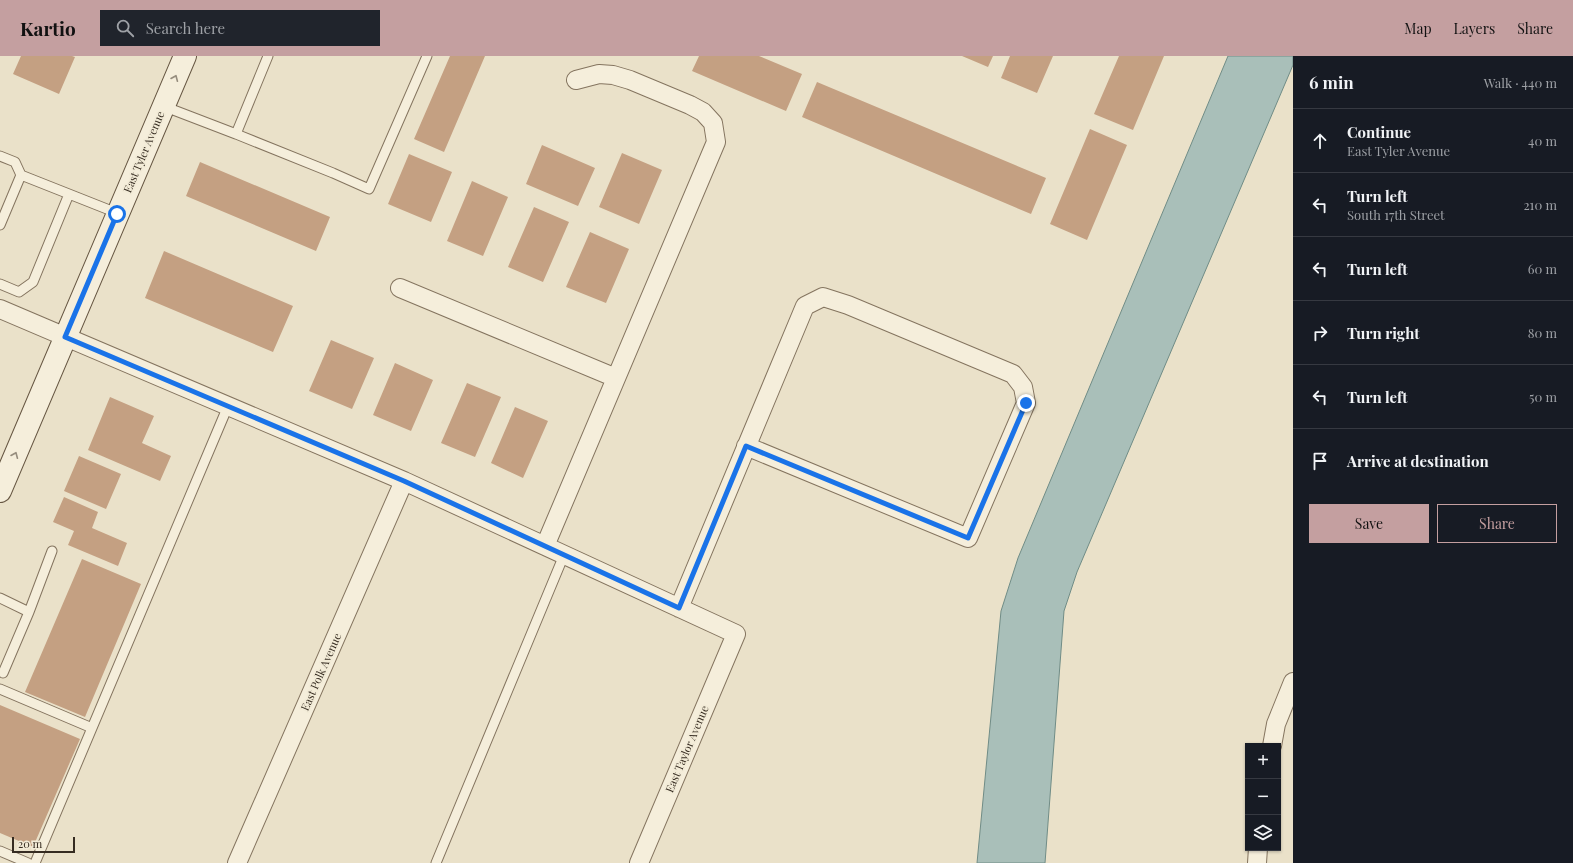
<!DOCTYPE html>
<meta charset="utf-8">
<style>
body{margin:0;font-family:"Playfair Display",serif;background:#20242c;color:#f1f3f6}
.controls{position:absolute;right:12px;bottom:12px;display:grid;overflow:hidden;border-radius:0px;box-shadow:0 1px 3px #0004}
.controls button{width:36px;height:36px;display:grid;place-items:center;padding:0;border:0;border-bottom:1px solid #363941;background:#171b24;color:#f1f3f6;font:20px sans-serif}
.scale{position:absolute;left:12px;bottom:10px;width:63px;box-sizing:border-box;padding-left:4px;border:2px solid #362c21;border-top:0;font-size:11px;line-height:14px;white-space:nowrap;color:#362c21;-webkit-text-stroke:3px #f2ebd7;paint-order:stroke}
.stop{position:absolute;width:12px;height:12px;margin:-9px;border:3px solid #1a73e8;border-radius:50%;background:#fff}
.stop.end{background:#1a73e8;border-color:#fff;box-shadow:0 1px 4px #0008}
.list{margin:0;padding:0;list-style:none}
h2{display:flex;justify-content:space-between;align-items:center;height:52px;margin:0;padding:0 16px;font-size:17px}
h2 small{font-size:13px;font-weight:400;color:#9ea1a6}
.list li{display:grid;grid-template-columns:26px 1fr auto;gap:12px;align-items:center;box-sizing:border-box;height:64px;padding:0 16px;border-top:1px solid #363941}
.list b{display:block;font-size:15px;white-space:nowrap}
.list p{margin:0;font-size:13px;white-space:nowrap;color:#9ea1a6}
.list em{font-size:13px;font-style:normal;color:#9ea1a6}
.actions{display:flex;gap:8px;padding:12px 16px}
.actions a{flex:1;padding:9px 0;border:1px solid #c49fa0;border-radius:0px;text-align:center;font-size:14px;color:#c49fa0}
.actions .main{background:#c49fa0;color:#111}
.icon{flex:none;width:22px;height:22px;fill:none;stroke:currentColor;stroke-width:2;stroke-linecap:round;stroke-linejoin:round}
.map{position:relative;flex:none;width:1293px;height:807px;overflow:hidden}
header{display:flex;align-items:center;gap:24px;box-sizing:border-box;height:56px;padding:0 20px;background:#c49fa0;color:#111}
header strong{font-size:19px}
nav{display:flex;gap:22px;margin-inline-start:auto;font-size:14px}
.search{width:280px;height:36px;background:#20242c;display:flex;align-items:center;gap:10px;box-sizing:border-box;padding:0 14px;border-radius:0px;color:#9ea1a6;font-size:15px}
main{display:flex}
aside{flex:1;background:#171b24}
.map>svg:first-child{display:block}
.water{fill:#a9bfb9;stroke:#708c86}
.building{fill:#c4a082}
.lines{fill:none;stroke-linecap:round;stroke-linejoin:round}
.lane-casing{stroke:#84745f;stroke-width:11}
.street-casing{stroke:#84745f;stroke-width:20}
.secondary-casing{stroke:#665642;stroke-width:24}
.lane{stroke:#f5eedb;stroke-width:9}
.street{stroke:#f5eedb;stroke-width:18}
.secondary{stroke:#f5eedb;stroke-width:22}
.oneway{stroke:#968d7e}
.route{stroke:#1a73e8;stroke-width:5}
.labels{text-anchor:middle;stroke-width:3.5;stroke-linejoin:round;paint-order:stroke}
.street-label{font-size:11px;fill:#362c21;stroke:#f2ebd7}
</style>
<header>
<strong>Kartio</strong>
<div class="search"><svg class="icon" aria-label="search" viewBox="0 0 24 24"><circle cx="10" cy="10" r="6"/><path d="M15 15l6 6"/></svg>Search here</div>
<nav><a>Map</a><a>Layers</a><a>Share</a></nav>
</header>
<main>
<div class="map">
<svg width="1293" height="807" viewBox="0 0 1293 807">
<rect width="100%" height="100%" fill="#eae1c9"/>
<!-- water -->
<path class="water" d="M1228 0H1293V9L1077 516 1064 555 1045 807H977L1001 555 1018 502Z"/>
<!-- building -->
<path class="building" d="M21 0H72L75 1 59 38 13 18Z
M450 0H485L444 96 414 83Z
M699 0H759L802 18 786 55 692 15Z
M962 0H993L988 11Z
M1010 0H1053L1037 37 1001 22Z
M1119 0H1164L1133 74 1094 58Z
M817 26 1046 122 1031 158 802 61Z
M1090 73 1127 89 1087 184 1050 168Z
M542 89 595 112 578 150 526 128Z
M622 97 662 114 639 168 599 151Z
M409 98 452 116 431 166 388 148Z
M200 106 330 161 316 195 186 140Z
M472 125 508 141 483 200 447 185Z
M534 151 569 166 543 226 508 211Z
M590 176 629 193 606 247 566 231Z
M164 195 293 250 273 296 145 242Z
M331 284 374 302 352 353 309 335Z
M395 307 433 324 411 375 373 359Z
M467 327 501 341 475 401 441 387Z
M110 341 154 360 142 387 171 400 160 425 88 394Z
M515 351 548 365 523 422 491 407Z
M79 400 121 418 106 453 64 435Z
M64 441 98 456 92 472 127 487 118 510 68 489 74 475 53 466Z
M82 503 141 528 85 661 25 636Z
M0 649 80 683 33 791 0 777Z"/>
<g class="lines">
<defs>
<path id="lane" d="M163 50 236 78 268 0
M236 78 333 117 369 133 427 0
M0 100 15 106 21 119 117 157
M0 169 21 119
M0 228 19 236 33 226 69 138
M0 542 29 556 3 617
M29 556 52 495
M0 633 92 672
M0 795 28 807
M35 807 228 350
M436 807 564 499"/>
<path id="street" d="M400 232 616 322
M0 253 404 425 736 578 639 807
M545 490 716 86 713 67 703 56 690 49 630 24 613 19 599 18 576 24
M679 552 805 250 823 241 848 249 1013 318 1023 331 1026 347 968 482 746 390
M1272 690 1276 668 1293 626
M237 807 404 425
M1257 807 1258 792"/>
<path id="secondary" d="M0 435 185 0"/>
</defs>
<!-- lane casing -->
<use href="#lane" class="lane-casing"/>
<!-- street casing -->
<use href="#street" class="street-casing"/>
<!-- secondary casing -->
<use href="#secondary" class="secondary-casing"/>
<!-- lane -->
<use href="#lane" class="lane"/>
<!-- street -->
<use href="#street" class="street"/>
<!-- secondary -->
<use href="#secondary" class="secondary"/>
</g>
<!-- one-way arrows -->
<defs><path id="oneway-chevron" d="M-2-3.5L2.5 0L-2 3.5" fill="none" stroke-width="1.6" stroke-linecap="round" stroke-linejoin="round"/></defs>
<g class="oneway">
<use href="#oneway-chevron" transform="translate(175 22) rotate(-67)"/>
<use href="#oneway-chevron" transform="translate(15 399) rotate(-67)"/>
</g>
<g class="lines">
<!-- route -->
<path class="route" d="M117 158 65 281 404 425 679 552 746 390 968 482 1026 347"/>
</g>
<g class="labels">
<!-- street labels -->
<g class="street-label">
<text transform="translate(144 96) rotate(-67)" y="4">East Tyler Avenue</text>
<text transform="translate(321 616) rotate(-66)" y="4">East Polk Avenue</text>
<text transform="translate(687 693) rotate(-67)" y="4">East Taylor Avenue</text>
</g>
</g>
</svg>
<div class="controls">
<button>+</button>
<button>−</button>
<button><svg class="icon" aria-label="layers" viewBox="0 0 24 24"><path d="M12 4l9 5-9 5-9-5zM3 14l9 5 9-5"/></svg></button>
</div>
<div class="scale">20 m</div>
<div class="stop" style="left:117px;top:158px"></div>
<div class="stop end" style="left:1026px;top:347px"></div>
</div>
<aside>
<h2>6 min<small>Walk · 440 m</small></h2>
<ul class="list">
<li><svg class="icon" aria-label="ahead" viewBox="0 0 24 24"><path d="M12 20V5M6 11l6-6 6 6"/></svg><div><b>Continue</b><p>East Tyler Avenue</p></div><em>40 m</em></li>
<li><svg class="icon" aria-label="left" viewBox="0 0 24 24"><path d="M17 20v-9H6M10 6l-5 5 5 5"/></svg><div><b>Turn left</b><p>South 17th Street</p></div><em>210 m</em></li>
<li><svg class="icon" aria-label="left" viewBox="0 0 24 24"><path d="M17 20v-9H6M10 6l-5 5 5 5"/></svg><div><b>Turn left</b></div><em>60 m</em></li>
<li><svg class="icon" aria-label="right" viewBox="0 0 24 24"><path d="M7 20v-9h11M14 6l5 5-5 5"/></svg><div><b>Turn right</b></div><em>80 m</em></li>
<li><svg class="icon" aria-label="left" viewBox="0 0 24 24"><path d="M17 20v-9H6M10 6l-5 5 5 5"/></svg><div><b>Turn left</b></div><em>50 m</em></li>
<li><svg class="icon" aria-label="arrive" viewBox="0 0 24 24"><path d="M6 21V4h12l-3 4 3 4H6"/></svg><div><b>Arrive at destination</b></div></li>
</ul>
<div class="actions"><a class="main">Save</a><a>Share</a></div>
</aside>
</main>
